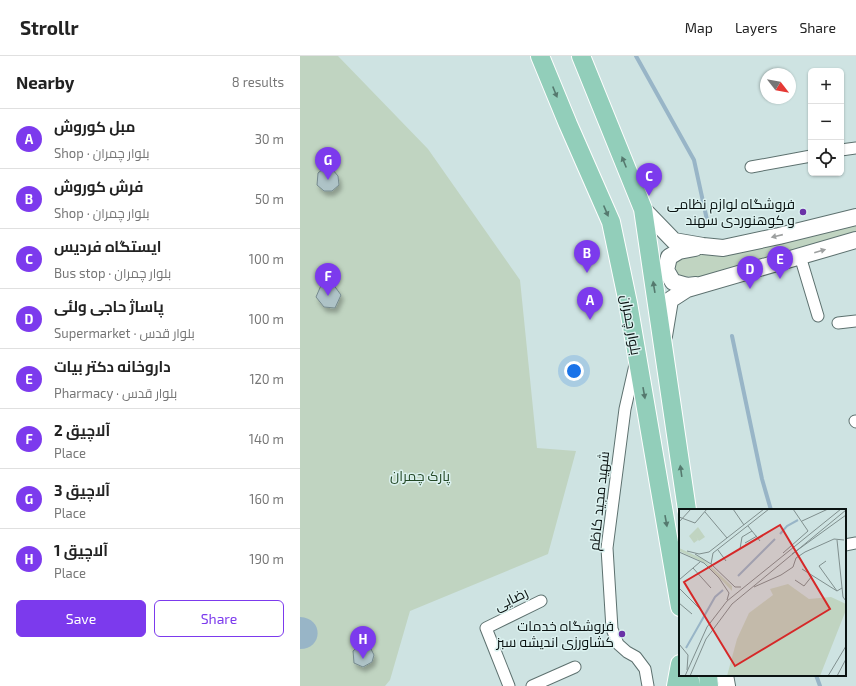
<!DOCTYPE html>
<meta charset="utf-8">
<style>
body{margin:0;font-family:"Exo 2",Cairo,sans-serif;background:#f2f2f2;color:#222}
.controls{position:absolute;right:12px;top:12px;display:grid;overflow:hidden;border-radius:6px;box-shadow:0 1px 3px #0004}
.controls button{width:36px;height:36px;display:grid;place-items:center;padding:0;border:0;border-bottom:1px solid #e0e0e0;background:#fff;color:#222;font:20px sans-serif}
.compass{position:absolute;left:460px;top:12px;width:36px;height:36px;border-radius:50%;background:#fff;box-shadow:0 1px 3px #0004;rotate:121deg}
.you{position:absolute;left:274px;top:315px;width:14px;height:14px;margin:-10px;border:3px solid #fff;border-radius:50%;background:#1a73e8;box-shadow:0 0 0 6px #1a73e833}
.badge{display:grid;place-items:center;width:26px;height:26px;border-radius:50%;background:#7c3aed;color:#fff;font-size:13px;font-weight:700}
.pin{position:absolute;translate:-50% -33px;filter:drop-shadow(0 1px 2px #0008)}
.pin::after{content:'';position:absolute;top:21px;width:14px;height:12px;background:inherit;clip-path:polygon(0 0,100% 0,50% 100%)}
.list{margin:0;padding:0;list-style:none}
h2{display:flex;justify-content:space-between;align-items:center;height:52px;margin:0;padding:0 16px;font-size:17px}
h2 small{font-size:13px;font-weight:400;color:#767676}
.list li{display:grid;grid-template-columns:26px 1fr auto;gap:12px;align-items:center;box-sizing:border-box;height:60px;padding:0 16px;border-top:1px solid #e0e0e0}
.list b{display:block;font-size:15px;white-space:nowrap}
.list p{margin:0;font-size:13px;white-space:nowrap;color:#767676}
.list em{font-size:13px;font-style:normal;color:#767676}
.actions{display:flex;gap:8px;padding:12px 16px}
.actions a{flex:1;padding:9px 0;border:1px solid #7c3aed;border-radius:6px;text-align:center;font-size:14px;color:#7c3aed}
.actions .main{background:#7c3aed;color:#fff}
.icon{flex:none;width:22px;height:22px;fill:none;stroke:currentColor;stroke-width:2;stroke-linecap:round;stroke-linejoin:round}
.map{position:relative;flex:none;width:556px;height:630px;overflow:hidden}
header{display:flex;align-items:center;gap:24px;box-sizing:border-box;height:56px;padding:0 20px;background:#fff;border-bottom:1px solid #e0e0e0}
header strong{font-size:19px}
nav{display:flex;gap:22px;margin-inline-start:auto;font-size:14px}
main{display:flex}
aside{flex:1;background:#fff}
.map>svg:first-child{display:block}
.green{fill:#c0d4c1}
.water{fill:#98b5c7}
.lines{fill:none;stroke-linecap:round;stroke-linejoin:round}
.stream{stroke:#98b5c7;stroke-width:4}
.building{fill:#aec3c7;stroke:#768a8e;filter:url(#shadow)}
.street-casing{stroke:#5d716f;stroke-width:13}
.secondary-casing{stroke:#5d716f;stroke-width:18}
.primary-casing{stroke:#fff;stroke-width:20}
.street{stroke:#fff;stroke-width:11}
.secondary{stroke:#fff;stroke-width:16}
.primary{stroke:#92ceba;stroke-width:18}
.oneway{fill:#55796e}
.oneway2{fill:#9da0a0}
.poi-dot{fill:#6a31a7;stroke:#dbf1ef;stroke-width:1.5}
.labels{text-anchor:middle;stroke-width:3;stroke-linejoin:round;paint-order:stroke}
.poi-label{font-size:14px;fill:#0a1211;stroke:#dbf1ef;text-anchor:end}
.street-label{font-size:14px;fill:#0a1211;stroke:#dbf1ef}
.park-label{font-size:14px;fill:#234826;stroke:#dbf1ef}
.inset-river{fill:none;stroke:#98b5c7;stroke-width:2}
.inset-road{fill:none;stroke:#808f8e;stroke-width:1}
.view{fill:#d62828;fill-opacity:0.15;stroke:#d62828;stroke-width:2}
.inset-edge{fill:none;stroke:#0a1211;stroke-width:2}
</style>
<header>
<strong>Strollr</strong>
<nav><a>Map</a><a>Layers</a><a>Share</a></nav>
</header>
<main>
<aside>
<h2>Nearby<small>8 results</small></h2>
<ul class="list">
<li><span class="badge">A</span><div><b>مبل کوروش</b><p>Shop · بلوار چمران</p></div><em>30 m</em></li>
<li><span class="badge">B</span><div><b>فرش کوروش</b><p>Shop · بلوار چمران</p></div><em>50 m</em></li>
<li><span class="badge">C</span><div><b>ایستگاه فردیس</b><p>Bus stop · بلوار چمران</p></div><em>100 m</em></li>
<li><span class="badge">D</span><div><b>پاساژ حاجی ولئی</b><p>Supermarket · بلوار قدس</p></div><em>100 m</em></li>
<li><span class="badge">E</span><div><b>داروخانه دکتر بیات</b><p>Pharmacy · بلوار قدس</p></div><em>120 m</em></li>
<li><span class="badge">F</span><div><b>آلاچیق 2</b><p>Place</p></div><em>140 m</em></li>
<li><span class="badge">G</span><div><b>آلاچیق 3</b><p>Place</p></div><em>160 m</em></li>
<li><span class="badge">H</span><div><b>آلاچیق 1</b><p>Place</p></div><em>190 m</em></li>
</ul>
<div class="actions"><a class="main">Save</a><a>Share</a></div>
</aside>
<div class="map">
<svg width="556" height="630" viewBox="0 0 556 630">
<defs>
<filter id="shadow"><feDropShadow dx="2.5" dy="4.5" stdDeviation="2" flood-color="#0004"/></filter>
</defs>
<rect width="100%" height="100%" fill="#cee3e2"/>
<!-- green -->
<path class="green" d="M0 0H38L128 93 220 224 237 392 276 395 248 498 110 555 90 624 85 630H0Z
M556 166V175L399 221 381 220 376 216 375 209 379 203 388 198 427 197Z"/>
<!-- water -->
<path class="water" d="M0 561C24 562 23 593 0 593Z"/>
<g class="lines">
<!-- stream -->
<path class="stream" d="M336 0 394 104 407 164
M432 280 462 423 471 454
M516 619 520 630"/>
</g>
<!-- building -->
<path class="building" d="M24 112 33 114 38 120 39 129 32 135H24L17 129 18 117Z
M22 227 33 228 41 239 35 252 24 251 16 241Z
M60 589 70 591 74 599 72 606 63 611 54 607 53 595Z"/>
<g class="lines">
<defs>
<path id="street" d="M541 94 556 92
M451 111 511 100
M500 200 518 260
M538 267 556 265
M335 309 325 353 307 492 312 573 318 588 327 596 336 601 345 613 348 630
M555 365 556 366
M545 489 556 487
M209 630 186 572 241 545
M232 630 275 611"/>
<path id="secondary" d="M343 153 374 185 403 190 423 192 479 180 556 161
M395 192 379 195 369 201 366 214 373 226 387 230 396 229
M364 280 370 244 387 233 556 184
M425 619 427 630"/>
<path id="primary" d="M240 0 268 68 311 166 328 247 380 551
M281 0 343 153 387 454
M389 619 391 630
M408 619 409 630
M376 630 380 608"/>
</defs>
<!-- street casing -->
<use href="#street" class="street-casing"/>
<!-- secondary casing -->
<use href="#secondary" class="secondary-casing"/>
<!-- primary casing -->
<use href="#primary" class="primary-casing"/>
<!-- street -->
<use href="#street" class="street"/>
<!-- secondary -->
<use href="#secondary" class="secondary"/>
<!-- primary -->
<use href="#primary" class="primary"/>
</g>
<!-- one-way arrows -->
<defs><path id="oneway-solid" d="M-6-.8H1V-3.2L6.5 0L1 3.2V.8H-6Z"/></defs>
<g class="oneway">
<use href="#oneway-solid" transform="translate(255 36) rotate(68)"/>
<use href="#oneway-solid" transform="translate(324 106) rotate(-112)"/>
<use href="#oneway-solid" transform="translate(306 155) rotate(67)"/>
<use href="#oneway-solid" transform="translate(354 231) rotate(-99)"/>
<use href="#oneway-solid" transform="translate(344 337) rotate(80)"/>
<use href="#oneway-solid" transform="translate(381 415) rotate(-98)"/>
<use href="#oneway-solid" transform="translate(366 465) rotate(80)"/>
</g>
<g class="oneway2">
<use href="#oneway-solid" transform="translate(477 180) rotate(167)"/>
<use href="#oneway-solid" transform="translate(520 195) rotate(-16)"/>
</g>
<!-- markers -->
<g class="poi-dot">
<circle cx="503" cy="156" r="4"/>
<circle cx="322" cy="578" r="4"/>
</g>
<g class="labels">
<!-- poi labels -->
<g class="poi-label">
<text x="495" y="153">فروشگاه لوازم نظامی<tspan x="495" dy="16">و کوهنوردی سهند</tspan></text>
<text x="314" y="575">فروشگاه خدمات<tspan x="314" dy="16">کشاورزی اندیشه سبز</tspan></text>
</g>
<!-- street labels -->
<g class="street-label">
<text transform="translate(331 269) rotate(80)" y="5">بلوار چمران</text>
<text transform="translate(299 445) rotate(-84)" y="5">شهید مجید کاظم</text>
<text transform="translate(211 543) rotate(-26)" y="5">رضایی</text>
</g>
<!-- park labels -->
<g class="park-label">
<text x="120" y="425">پارک چمران</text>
</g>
</g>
<!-- overview -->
<g transform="translate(379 453)">
<rect width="167" height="167" fill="#cee3e2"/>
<path d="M19 18 26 28 20 32 17 28 19 31 15 34 10 27ZM0 39 24 50 53 77V82L26 54 0 42ZM109 75 130 90 152 88 167 95V101L141 167H48L58 130 70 104 94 86 91 80Z" fill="#c0d4c1"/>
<path class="inset-river" d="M101 25 108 17 119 11M59 67 96 30M7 139 36 88 44 81"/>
<path class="inset-road" d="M54 0 65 16M26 3 48 29M0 8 16 14 28 0M123 12 149 0M0 13 12 0M69 17 81 32M158 31 164 88 167 92M66 34 78 27M61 40 63 28 73 22M39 41 47 52M8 42 20 45 30 43 85 0M0 43 25 54 40 69 50 84 48 91M104 44 129 22 114 0M16 45 32 55 56 78H62M113 45 167 6M147 52 140 57 158 82 163 79M32 55 34 44 90 0M14 59 32 79M123 60 158 82M0 71 21 53M116 71 125 77 133 67M75 78 102 66 114 58 117 49 126 43 155 30 165 31M0 79 21 100M0 94 13 105M0 135 9 146 8 161M6 167 28 118 48 92 162 0M11 167 27 130 53 95 167 1M149 167 167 137M158 167 167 150"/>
<path class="view" d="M101 16 151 100 56 157 5 73Z"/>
<rect width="167" height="167" class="inset-edge"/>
</g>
</svg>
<div class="controls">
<button>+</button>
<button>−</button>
<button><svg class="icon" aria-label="locate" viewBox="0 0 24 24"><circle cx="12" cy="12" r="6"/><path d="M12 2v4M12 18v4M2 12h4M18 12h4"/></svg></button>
</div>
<svg class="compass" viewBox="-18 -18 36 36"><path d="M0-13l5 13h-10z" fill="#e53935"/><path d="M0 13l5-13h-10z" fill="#767676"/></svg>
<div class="you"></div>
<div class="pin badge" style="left:290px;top:264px">A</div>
<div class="pin badge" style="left:287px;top:217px">B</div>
<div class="pin badge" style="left:349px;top:140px">C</div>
<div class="pin badge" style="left:450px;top:233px">D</div>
<div class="pin badge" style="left:480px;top:223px">E</div>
<div class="pin badge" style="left:28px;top:240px">F</div>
<div class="pin badge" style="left:28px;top:124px">G</div>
<div class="pin badge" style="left:63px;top:603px">H</div>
</div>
</main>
